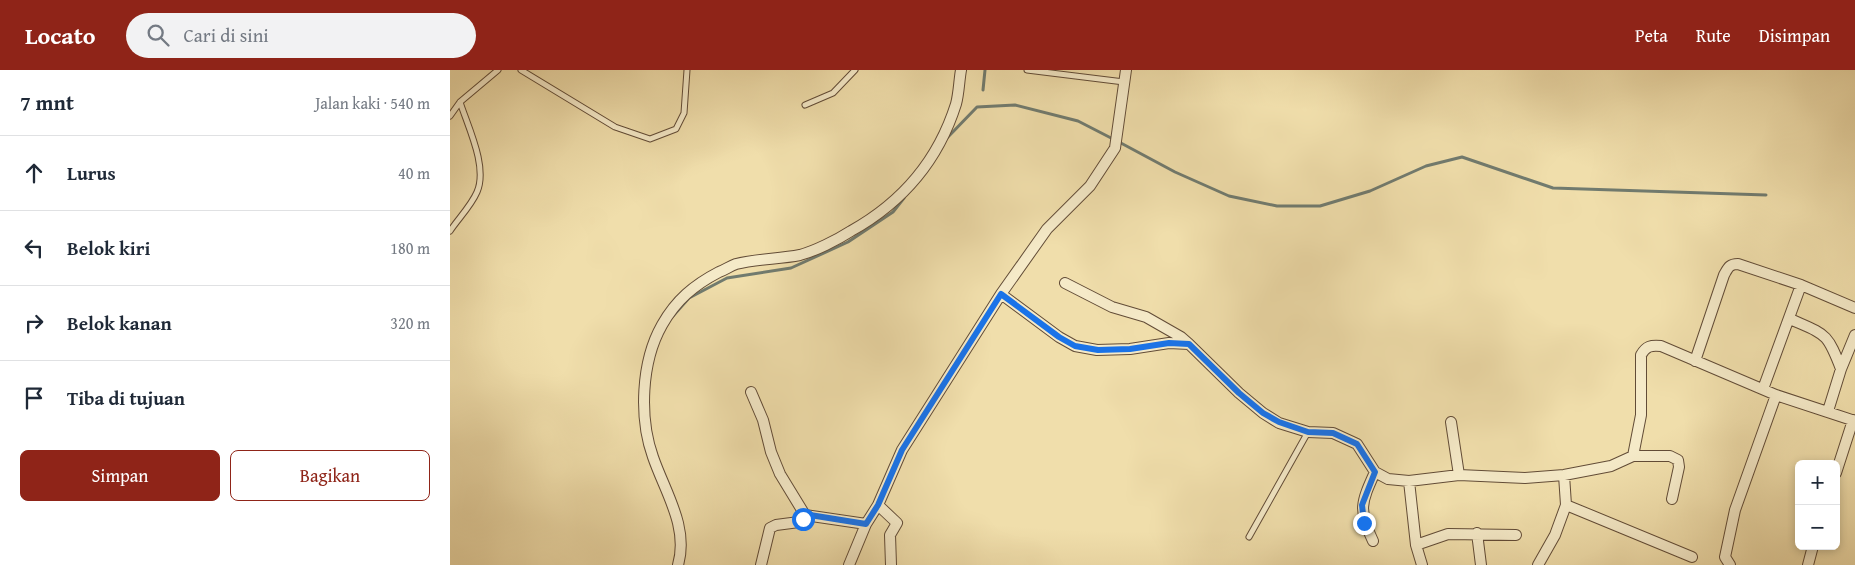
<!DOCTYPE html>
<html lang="id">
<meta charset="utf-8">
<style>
body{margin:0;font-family:"Gentium Book Plus",serif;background:#f2f2f3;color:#1f2937}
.controls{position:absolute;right:15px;bottom:15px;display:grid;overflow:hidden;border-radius:8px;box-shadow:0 2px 8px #0003}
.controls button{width:45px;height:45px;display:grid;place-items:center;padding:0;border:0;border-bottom:1px solid #e0e1e3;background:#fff;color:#1f2937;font:25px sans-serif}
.stop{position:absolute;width:15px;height:15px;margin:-11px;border:4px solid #1a73e8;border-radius:50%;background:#fff}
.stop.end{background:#1a73e8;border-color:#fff;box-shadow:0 1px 5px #0008}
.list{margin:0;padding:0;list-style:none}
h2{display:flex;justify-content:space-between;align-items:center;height:65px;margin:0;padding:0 20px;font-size:21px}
h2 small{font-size:16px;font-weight:400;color:#747a83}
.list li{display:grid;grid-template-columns:32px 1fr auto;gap:15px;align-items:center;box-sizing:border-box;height:75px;padding:0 20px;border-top:1px solid #e0e1e3}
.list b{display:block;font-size:19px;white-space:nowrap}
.list em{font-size:16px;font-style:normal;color:#747a83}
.actions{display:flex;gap:10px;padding:15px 20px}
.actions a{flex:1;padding:11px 0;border:1px solid #8f2418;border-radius:8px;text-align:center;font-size:18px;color:#8f2418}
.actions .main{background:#8f2418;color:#fff}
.icon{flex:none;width:28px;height:28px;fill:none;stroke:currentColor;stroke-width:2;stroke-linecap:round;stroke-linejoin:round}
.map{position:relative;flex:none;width:1405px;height:495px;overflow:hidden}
header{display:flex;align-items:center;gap:30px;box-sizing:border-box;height:70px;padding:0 25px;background:#8f2418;color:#fff}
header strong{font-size:24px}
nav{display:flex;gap:28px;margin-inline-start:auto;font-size:18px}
.search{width:350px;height:45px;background:#f2f2f3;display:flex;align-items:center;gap:12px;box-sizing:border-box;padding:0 18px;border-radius:28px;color:#747a83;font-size:19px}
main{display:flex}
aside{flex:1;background:#fff}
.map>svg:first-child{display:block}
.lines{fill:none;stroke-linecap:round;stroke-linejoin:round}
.stream{stroke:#717b6f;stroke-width:3}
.service-casing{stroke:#624c37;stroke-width:7}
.minor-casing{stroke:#624c37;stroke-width:12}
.service{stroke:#f5eac8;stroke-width:5}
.minor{stroke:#f5eac8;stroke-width:10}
.route{stroke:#1a73e8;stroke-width:6}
</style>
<header>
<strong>Locato</strong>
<div class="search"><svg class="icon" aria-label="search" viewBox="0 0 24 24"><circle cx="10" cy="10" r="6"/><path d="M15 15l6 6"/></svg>Cari di sini</div>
<nav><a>Peta</a><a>Rute</a><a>Disimpan</a></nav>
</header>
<main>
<aside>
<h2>7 mnt<small>Jalan kaki · 540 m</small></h2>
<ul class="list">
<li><svg class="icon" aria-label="ahead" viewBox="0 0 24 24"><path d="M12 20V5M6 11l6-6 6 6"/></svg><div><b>Lurus</b></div><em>40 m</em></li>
<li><svg class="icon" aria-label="left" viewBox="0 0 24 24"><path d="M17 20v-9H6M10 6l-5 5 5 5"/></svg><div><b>Belok kiri</b></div><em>180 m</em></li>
<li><svg class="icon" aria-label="right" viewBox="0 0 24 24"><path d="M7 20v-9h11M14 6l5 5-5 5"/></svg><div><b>Belok kanan</b></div><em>320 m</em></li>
<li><svg class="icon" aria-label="arrive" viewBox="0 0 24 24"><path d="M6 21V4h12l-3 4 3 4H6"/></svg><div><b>Tiba di tujuan</b></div></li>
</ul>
<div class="actions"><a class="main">Simpan</a><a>Bagikan</a></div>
</aside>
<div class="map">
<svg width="1405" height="495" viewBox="0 0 1405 495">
<rect width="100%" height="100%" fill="#f0deab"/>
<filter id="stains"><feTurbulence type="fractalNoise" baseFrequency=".004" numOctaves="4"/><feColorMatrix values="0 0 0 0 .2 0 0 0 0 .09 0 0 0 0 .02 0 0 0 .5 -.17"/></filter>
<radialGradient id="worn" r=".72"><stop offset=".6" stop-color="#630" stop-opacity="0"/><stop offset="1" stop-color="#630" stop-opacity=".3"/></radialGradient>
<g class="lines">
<!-- stream -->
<path class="stream" d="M533 20 535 0
M497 68 527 37 565 35 628 51 663 69
M669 72 725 102 779 126 827 136H870L920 121 976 96 1012 87 1103 118 1316 125
M223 246 239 228 277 208 341 198 398 172 443 142 454 128"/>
<defs>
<path id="service" d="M71 0 165 57 200 69 226 59 234 43 237 0
M577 0 674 12
M355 35 383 23 405 0
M0 46 10 32 48 0
M0 161C8 149 21 136 27 122 38 97 18 57 10 32
M799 467 858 362"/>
<path id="minor" d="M615 213 662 237 696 247 731 267 739 274
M551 224 609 267 625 276 647 280 680 279 719 273 739 274 789 323 813 343 829 353 858 362 883 363 907 374 925 402 938 409 959 411 1009 405 1075 408 1114 405 1161 396 1183 386 1191 345V285C1196 276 1201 275 1211 276L1326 325 1405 351
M1340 249C1376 265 1377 262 1391 299
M1245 291 1274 205C1278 198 1279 194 1288 194L1351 215 1405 238
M1313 319 1351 215
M301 322 313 350 321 382 330 404 355 445 416 454
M1378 341 1391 299 1405 265
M1001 352 1009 405
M1183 386H1220L1228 390 1229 397 1222 429
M1386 403 1403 350
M959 411 966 475 972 495
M428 435 447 453 440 465 441 495
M1116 435 1242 487
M1027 463 1031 495
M923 471C908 440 911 433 925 402
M966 475 998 464 1066 465
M228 495C239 457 215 422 203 387 189 348 191 292 212 255 226 230 244 215 269 202 275 200 280 196 286 194 307 189 329 189 350 185 365 181 387 170 401 161 453 132 488 91 506 34 509 23 509 11 511 0
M311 495 320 458 326 455 349 452 355 445
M399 495 416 454 428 435 452 380 551 224 597 159 640 116 665 78 676 0
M1088 495 1105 465 1116 435 1114 405
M1280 495 1275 487 1285 440 1326 325
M1358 495 1363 476"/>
</defs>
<!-- service casing -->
<use href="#service" class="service-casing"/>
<!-- minor casing -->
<use href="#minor" class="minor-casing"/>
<!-- service -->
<use href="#service" class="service"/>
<!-- minor -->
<use href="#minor" class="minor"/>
</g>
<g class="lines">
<!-- route -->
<path class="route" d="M353 449 355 445H360L416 454 428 435 452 380 551 224 609 267 625 276 648 280 680 279 719 273 739 274 789 323 813 343 829 352 858 362 883 363 907 374 925 402 912 435 914 453"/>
</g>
<rect width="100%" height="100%" filter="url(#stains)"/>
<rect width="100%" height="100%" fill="url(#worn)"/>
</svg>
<div class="controls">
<button>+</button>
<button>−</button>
</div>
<div class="stop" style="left:353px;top:449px"></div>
<div class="stop end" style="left:914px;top:453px"></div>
</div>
</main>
